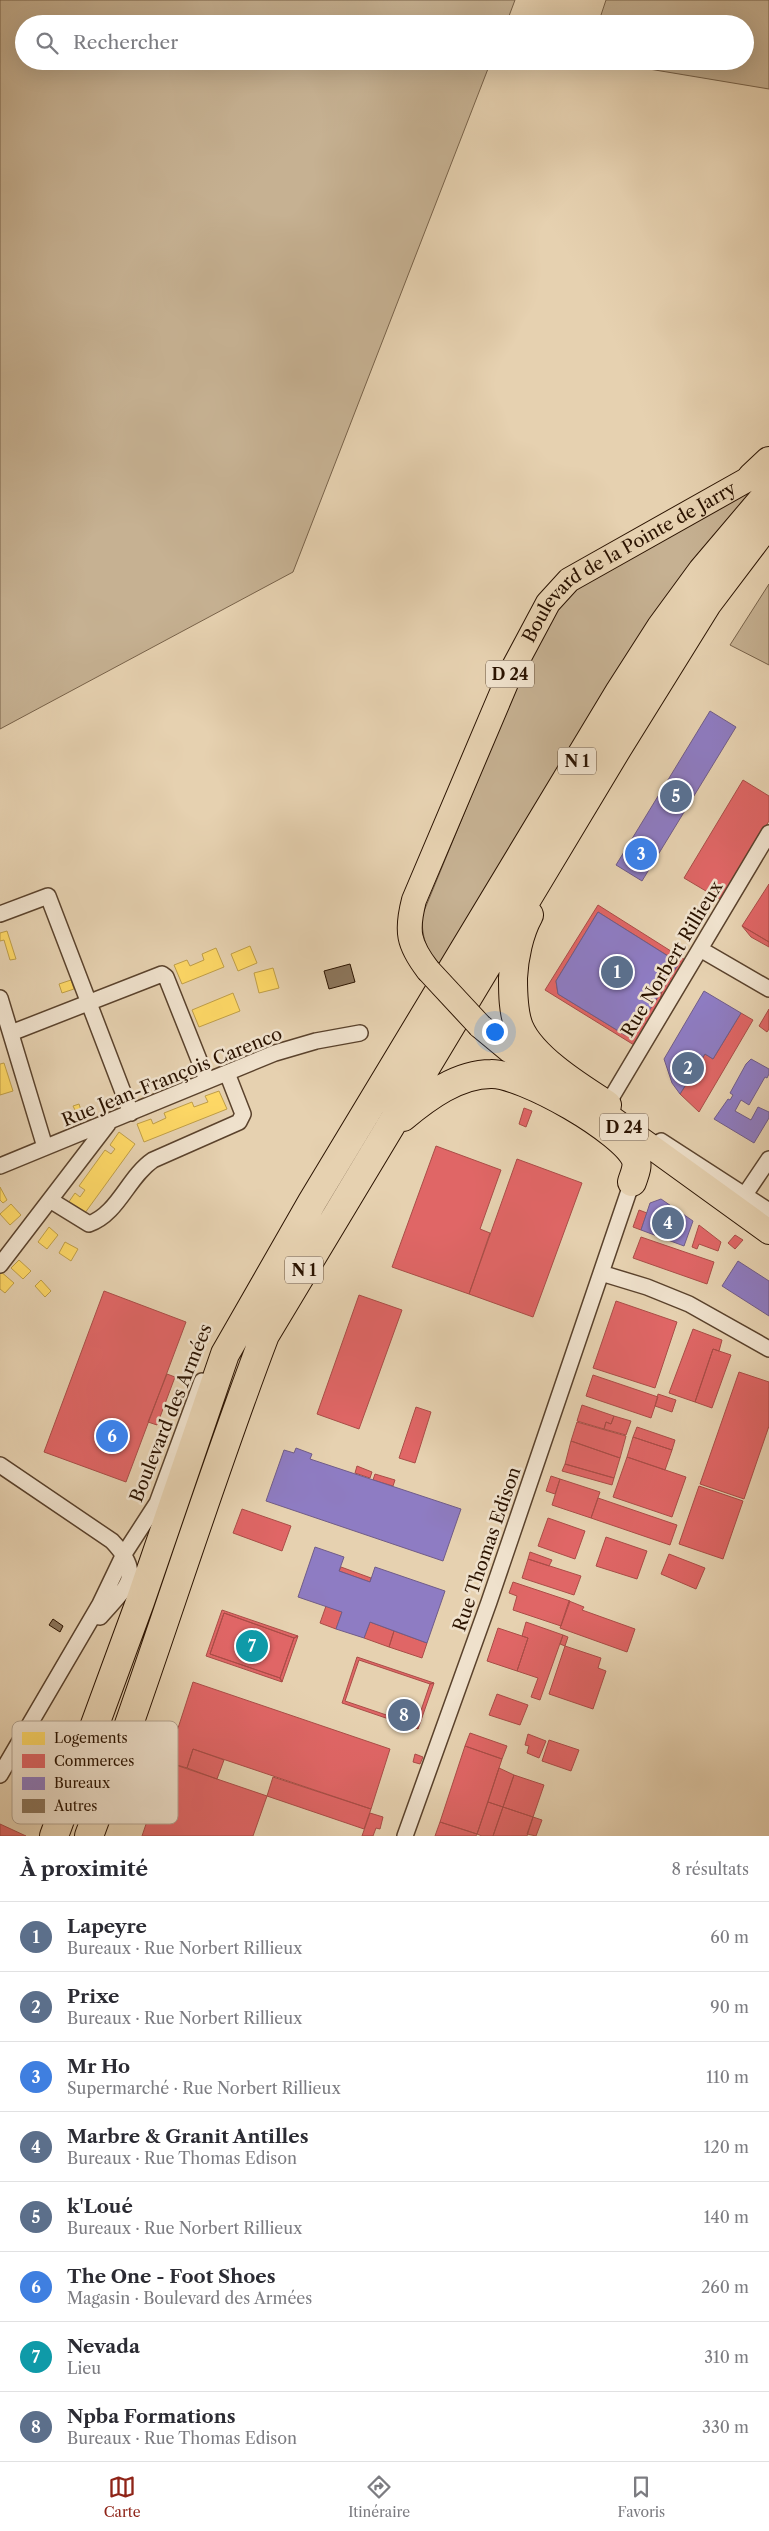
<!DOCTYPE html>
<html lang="fr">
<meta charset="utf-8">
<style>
body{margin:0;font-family:"Libre Caslon Text",serif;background:#f2f2f3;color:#2b2b33}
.you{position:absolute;left:494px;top:1031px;width:18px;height:18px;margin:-12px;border:4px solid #fff;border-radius:50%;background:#1a73e8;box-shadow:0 0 0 8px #1a73e833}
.badge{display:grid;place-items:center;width:32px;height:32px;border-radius:50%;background:#8f2418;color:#fff;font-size:16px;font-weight:700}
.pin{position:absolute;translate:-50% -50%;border:2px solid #fff;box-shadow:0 1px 5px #0006}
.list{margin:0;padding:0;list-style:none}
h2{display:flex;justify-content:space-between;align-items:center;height:65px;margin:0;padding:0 20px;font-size:21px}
h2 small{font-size:16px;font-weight:400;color:#7c7c81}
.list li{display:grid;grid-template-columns:32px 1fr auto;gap:15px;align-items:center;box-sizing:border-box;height:70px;padding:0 20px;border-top:1px solid #e1e1e2}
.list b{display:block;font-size:19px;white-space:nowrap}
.list p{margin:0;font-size:16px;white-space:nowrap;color:#7c7c81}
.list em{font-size:16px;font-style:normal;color:#7c7c81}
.icon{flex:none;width:28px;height:28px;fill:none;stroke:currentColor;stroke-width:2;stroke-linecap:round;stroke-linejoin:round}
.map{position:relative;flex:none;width:769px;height:1836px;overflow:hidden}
.search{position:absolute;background:#fff;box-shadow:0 5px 20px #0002;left:15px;right:15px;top:15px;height:55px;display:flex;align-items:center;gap:12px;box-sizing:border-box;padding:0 18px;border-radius:28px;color:#7c7c81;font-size:19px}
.sheet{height:625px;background:#fff}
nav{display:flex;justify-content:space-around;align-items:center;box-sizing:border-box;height:70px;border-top:1px solid #e1e1e2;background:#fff;font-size:14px;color:#7c7c81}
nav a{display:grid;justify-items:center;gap:2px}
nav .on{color:#8f2418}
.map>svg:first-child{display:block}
.green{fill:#c6b192;stroke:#786249}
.homes{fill:#ffd966;stroke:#bf9e47}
.shops{fill:#e06666;stroke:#aa4d47}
.offices{fill:#8e7cc3;stroke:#705c88}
.building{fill:#8c765c;stroke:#2b1300}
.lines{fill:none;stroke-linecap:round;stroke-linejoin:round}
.street-casing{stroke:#5a422c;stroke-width:18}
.primary-casing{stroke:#2b1300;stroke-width:26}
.highway-casing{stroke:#2b1300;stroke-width:30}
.street{stroke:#efe1cc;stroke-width:15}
.primary{stroke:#e6d1b0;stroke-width:24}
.highway{stroke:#e6d1b0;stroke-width:28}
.primary-bridge-casing{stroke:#2b1300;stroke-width:26;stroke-linecap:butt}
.primary-bridge{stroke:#e6d1b0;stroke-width:24}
.labels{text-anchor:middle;stroke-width:5;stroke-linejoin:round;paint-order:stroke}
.shield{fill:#efe1cc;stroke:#66513d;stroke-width:1}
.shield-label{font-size:16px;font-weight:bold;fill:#2b1300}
.street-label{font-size:18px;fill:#2b1300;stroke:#efe1cc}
.key{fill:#efe1cc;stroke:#b4a38f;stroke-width:1}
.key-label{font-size:14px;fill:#2b1300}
</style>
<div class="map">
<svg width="769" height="1836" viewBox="0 0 769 1836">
<rect width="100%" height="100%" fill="#e6d1b0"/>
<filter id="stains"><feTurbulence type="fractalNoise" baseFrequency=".004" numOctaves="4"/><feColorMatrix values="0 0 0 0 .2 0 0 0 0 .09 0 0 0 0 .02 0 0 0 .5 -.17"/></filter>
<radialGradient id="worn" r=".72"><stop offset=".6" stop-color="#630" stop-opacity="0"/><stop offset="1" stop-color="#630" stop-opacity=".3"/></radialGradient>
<!-- green -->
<path class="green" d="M0 0H515L506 24H24V61H491L293 572 0 729Z
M606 0H769V89L601 61H745V24H598Z
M769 479 443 972C428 952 422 942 422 916L505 714 547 621 584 579Z
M769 584V665L730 645Z"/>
<!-- homes -->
<path class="homes" d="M7 931 16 959 10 960 4 940 0 941V933Z
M250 946 257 963 238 971 231 954Z
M216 948 224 967 182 984 174 965 187 960 190 966 204 960 202 954Z
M273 968 279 988 259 993 254 973Z
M71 980 74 989 62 993 59 984Z
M233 993 240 1011 199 1027 192 1010Z
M4 1063 13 1091 0 1095V1064Z
M219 1091 227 1109 144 1142 137 1124 151 1119 153 1124 166 1118 164 1113 192 1102 194 1107 208 1102 205 1096Z
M79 1104 81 1110 76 1112 73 1106Z
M92 1105 96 1113 85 1118 81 1110Z
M119 1132 135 1144 82 1217 66 1206 75 1193 80 1197 85 1190 79 1186 105 1150 111 1154 115 1149 110 1145Z
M0 1187 7 1200 3 1203 0 1200Z
M11 1204 21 1215 10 1225 0 1214Z
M49 1227 58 1235 47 1249 38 1242Z
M65 1242 78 1249 71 1261 59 1253Z
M19 1260 31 1271 23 1279 11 1268Z
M0 1271 14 1283 5 1293 0 1289Z
M41 1280 51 1291 45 1297 35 1286Z"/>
<!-- shops -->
<path class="shops" d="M743 780 769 796V821L721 900 684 878Z
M769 884V942L742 926Z
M598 905 674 953 673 959 598 912 556 981 558 994 625 1035 636 1031 662 991 659 1006 634 1045 545 990Z
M742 926 769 942V947L751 937Z
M674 953 687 961 659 1006 662 991 679 963 673 959Z
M769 1009V1029L767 1032 759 1026Z
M741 1013 753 1020 699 1112 680 1094 705 1054 713 1059Z
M524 1108 532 1111 526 1127 519 1124Z
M436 1146 501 1170 480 1229 490 1233 469 1294 392 1267Z
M517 1159 582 1183 533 1317 469 1294Z
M639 1210 647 1213 641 1230 633 1227Z
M699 1225 721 1242 718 1251 699 1244 697 1249 692 1247Z
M735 1235 743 1240 735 1249 728 1243Z
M641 1237 714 1262 707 1284 633 1258Z
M104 1291 186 1322 126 1482 44 1452Z
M359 1295 402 1310 359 1429 317 1414Z
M616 1301 677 1322 655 1388 593 1368Z
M693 1329 722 1340 719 1351 713 1349 695 1402 669 1393Z
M713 1349 731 1355 712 1408 695 1402Z
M739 1372 769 1382V1426L744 1499 700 1484Z
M167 1374 175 1377 157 1425 148 1422Z
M593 1375 658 1397 651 1418 586 1396Z
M658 1394 676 1400 672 1412 655 1406Z
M582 1405 614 1416 611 1424 606 1422 604 1429 577 1421Z
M416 1407 431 1412 415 1463 399 1458Z
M614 1416 631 1421 626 1435 604 1429 606 1422 611 1424Z
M577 1422 626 1436 620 1458 571 1441Z
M637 1427 675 1440 672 1450 633 1437Z
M633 1437 672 1450 665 1470 627 1457Z
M571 1441 620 1458 614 1478 565 1464Z
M627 1457 686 1477 672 1517 613 1497Z
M565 1464 614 1478 612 1485 562 1471Z
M357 1466 372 1472 370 1478 355 1473Z
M375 1474 395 1480 393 1486 373 1480Z
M551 1476 560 1479 555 1494 546 1491Z
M560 1479 600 1492 591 1518 552 1505Z
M699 1486 743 1501 723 1559 679 1544Z
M598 1498 677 1525 670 1545 591 1518Z
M242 1509 291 1526 282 1551 233 1533Z
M548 1518 585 1531 575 1559 538 1546Z
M606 1537 647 1551 637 1579 596 1566Z
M530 1552 552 1560 549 1566 528 1559Z
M669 1554 705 1568 696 1589 661 1574Z
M528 1559 581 1576 574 1595 522 1578Z
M341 1567 371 1578 370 1582 339 1571Z
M513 1582 570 1601 561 1626 513 1610 517 1596 509 1593Z
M569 1601 584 1607 582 1610 635 1629 627 1652 560 1628Z
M326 1606 342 1612 336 1629 320 1623Z
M222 1610 298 1636 294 1638 224 1613 210 1654 280 1678 282 1682 206 1656Z
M224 1613 294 1638 280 1678 210 1654Z
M370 1622 394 1631 389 1647 364 1638Z
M526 1622 563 1635 540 1700 531 1697 538 1678 517 1671 528 1638 522 1636Z
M498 1628 528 1638 517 1671 487 1661Z
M394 1631 427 1643 422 1658 389 1647Z
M563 1635 568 1637 565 1646 560 1644Z
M298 1636 282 1682 280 1678 294 1638Z
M565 1646 601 1658 598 1668 606 1671 593 1709 549 1694Z
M357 1657 434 1683 430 1684 359 1660 345 1701 416 1725 418 1729 342 1703Z
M193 1682 390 1749 371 1809 193 1749 187 1768 167 1762Z
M434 1683 418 1729 416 1725 430 1684Z
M497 1694 528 1705 520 1725 489 1715Z
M470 1733 507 1746 502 1759 465 1746Z
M528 1734 546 1741 539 1758 527 1753 529 1746 525 1745Z
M549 1740 579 1750 571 1771 542 1761Z
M465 1746 502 1759 477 1834 440 1822Z
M193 1749 224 1760 217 1779 187 1768Z
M415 1754 423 1757 420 1764 413 1762Z
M167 1762 267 1796 253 1836H142Z
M499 1768 514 1775 503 1807 488 1802Z
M514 1775 544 1785 533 1817 503 1807Z
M273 1777 371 1809 364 1829 267 1796Z
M488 1802 503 1807 493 1836H482L477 1834Z
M503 1807 533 1817 527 1836H493Z
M370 1813 383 1817 380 1829 376 1828 373 1836H362Z
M533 1817 542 1820 536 1836 527 1834Z
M440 1822 477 1834 476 1836H435Z
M0 1824 26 1836H0Z"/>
<!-- offices -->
<path class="offices" d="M710 711 736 727 642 881 616 865Z
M598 912 679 963 636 1031 625 1035 558 994 556 981Z
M704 991 741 1013 713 1059 705 1054 680 1094 672 1083 664 1059Z
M751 1059 769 1069V1074L767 1078 765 1077 749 1105 741 1100 735 1111 751 1120 758 1107 769 1112V1118L754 1143 714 1119 728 1099 730 1100 733 1095 730 1093 746 1064Z
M661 1199 693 1221 684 1246 641 1230 650 1203Z
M738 1261 769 1281V1316L722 1286Z
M296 1448 312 1454 310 1459 461 1509 443 1561 266 1501 284 1450 294 1453Z
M315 1547 344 1557 339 1571 370 1582 375 1567 445 1591 427 1643 370 1622 364 1638 336 1629 342 1612 298 1597Z"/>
<!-- building -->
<path class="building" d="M350 964 355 982 329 989 324 971Z
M53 1619 63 1626 60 1632 49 1625Z"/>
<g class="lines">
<defs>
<path id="street" d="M0 914 48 896 131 1113
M700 949 769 989
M0 998 45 1147
M11 1033 162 974 166 977 207 1080
M611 1108 607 1105 769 833
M661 1141 769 1211
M0 1166 275 1053 316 1041 360 1033
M50 1200 89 1224C118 1214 128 1177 153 1160L239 1122 243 1114 227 1073
M740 1202 769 1159
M0 1265 108 1124
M601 1273 647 1287 689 1304 769 1349
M0 1465 112 1541C145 1576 127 1586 100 1617
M0 1775 100 1604 124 1554 157 1503 202 1381
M405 1836 489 1602 632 1182"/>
<g id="primary">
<path id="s1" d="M428 970C408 944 406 931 414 900L509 676 548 603 569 580 752 477 768 465"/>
<path d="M480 1026 509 1050 553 1079"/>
<path d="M610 1117 769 1232"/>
</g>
<path id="highway" d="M752 477 769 461
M529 915C519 933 514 958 513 978 513 993 513 1012 519 1027 532 1058 579 1087 607 1105
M403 1117C427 1097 458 1074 491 1074 522 1073 625 1131 636 1160 638 1168 634 1175 632 1182
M54 1836 140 1602 225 1354 312 1202 620 691 661 627 702 571 769 492
M89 1836C151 1670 202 1500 265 1335L617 749 707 604 769 522"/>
</defs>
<!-- street casing -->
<use href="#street" class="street-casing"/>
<!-- primary casing -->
<use href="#primary" class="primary-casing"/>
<!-- highway casing -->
<use href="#highway" class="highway-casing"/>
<!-- street -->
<use href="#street" class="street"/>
<!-- primary -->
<use href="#primary" class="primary"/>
<!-- highway -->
<use href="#highway" class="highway"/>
<defs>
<path id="primary-bridge" d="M428 970 480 1026"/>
</defs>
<!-- primary-bridge casing -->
<use href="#primary-bridge" class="primary-bridge-casing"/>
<!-- primary-bridge -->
<use href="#primary-bridge" class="primary-bridge"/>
</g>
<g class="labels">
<!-- shield labels -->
<g class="shield">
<rect x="486" y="660.5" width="48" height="27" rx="4"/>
<rect x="558" y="747.5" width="38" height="27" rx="4"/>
<rect x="600" y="1113.5" width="48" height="27" rx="4"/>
<rect x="285" y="1256.5" width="38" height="27" rx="4"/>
</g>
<g class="shield-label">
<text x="510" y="680">D 24</text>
<text x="577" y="767">N 1</text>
<text x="624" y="1133">D 24</text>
<text x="304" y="1276">N 1</text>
</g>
<!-- street labels -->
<g class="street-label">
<text dy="6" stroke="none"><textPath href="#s1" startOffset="490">Boulevard de la Pointe de Jarry</textPath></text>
<text transform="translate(672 959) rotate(-59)" y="6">Rue Norbert Rillieux</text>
<text transform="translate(172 1077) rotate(-22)" y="6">Rue Jean-François Carenco</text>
<text transform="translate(171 1413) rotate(-68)" y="6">Boulevard des Armées</text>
<text transform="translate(487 1549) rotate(-71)" y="6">Rue Thomas Edison</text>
</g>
</g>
<!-- legend -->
<rect x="12" y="1721" width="166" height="103" rx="8" class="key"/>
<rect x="22" y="1732" width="23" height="13" fill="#ffd966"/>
<rect x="22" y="1754" width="23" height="14" fill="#e06666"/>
<rect x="22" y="1777" width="23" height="13" fill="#8e7cc3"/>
<rect x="22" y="1799" width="23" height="14" fill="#8c765c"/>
<g class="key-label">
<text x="54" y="1743">Logements</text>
<text x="54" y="1766">Commerces</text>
<text x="54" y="1788">Bureaux</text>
<text x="54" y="1811">Autres</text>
</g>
<rect width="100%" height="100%" filter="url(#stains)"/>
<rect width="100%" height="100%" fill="url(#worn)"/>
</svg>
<div class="you"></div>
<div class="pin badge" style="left:617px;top:972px;background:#5c6f8a">1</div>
<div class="pin badge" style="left:688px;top:1068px;background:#5c6f8a">2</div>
<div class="pin badge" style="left:641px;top:854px;background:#3f7fe0">3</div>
<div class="pin badge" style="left:668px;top:1223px;background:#5c6f8a">4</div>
<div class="pin badge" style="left:676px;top:796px;background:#5c6f8a">5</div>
<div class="pin badge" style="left:112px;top:1436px;background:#3f7fe0">6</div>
<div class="pin badge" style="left:252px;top:1646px;background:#0f9aa8">7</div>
<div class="pin badge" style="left:404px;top:1715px;background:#5c6f8a">8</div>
<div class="search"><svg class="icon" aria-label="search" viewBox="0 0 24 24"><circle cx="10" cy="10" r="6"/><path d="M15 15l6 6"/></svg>Rechercher</div>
</div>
<section class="sheet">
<h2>À proximité<small>8 résultats</small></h2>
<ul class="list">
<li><span class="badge" style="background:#5c6f8a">1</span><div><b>Lapeyre</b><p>Bureaux · Rue Norbert Rillieux</p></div><em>60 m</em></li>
<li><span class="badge" style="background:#5c6f8a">2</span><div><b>Prixe</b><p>Bureaux · Rue Norbert Rillieux</p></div><em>90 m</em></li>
<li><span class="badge" style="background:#3f7fe0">3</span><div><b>Mr Ho</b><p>Supermarché · Rue Norbert Rillieux</p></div><em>110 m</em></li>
<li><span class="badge" style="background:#5c6f8a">4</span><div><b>Marbre &amp; Granit Antilles</b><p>Bureaux · Rue Thomas Edison</p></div><em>120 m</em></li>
<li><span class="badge" style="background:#5c6f8a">5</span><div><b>k'Loué</b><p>Bureaux · Rue Norbert Rillieux</p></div><em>140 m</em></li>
<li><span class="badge" style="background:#3f7fe0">6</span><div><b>The One - Foot Shoes</b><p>Magasin · Boulevard des Armées</p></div><em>260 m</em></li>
<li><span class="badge" style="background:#0f9aa8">7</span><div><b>Nevada</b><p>Lieu</p></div><em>310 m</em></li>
<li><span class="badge" style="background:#5c6f8a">8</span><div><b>Npba Formations</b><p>Bureaux · Rue Thomas Edison</p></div><em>330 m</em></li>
</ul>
</section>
<nav>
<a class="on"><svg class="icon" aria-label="map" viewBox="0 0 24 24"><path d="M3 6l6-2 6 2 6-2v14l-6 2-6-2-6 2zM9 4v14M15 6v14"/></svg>Carte</a>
<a><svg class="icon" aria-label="directions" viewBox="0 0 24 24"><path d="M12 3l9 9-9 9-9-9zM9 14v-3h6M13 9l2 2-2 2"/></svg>Itinéraire</a>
<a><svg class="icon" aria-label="saved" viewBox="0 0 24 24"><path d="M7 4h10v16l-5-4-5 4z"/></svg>Favoris</a>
</nav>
